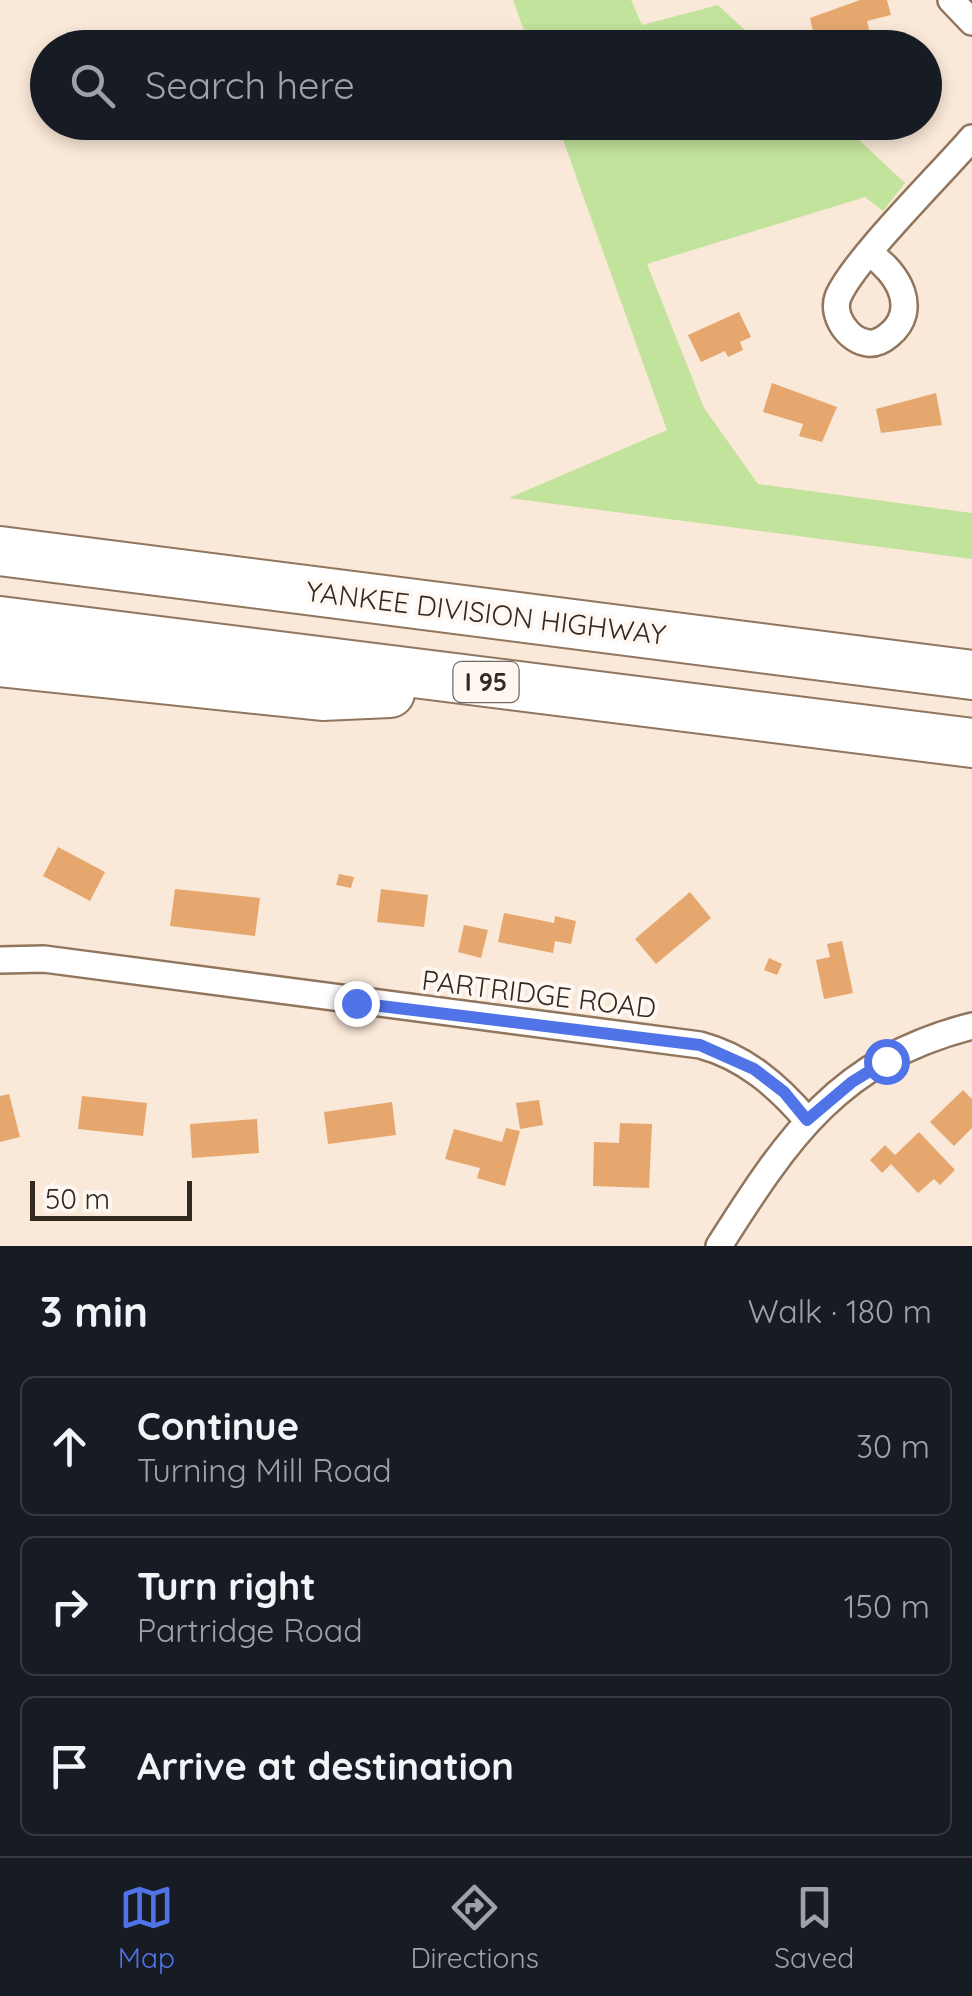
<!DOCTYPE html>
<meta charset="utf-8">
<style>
body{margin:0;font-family:Quicksand,sans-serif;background:#20242c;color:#f1f3f6}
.scale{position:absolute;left:30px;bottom:25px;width:162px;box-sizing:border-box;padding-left:10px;border:5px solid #34291f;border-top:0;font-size:28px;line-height:35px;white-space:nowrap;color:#34291f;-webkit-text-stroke:8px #fef7f2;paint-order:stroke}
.stop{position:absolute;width:30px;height:30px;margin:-22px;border:8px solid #5073e7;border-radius:50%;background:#fff}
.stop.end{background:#5073e7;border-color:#fff;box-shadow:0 2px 10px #0008}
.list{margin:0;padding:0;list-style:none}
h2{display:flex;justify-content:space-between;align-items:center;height:130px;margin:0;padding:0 40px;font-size:42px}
h2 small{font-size:32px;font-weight:400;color:#9ea1a6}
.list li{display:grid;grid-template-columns:65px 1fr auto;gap:30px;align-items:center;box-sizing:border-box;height:140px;margin:0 20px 20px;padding:0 20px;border:2px solid #363941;border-radius:15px}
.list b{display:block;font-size:38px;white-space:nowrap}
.list p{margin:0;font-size:32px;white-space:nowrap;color:#9ea1a6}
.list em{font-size:32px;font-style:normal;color:#9ea1a6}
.icon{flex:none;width:55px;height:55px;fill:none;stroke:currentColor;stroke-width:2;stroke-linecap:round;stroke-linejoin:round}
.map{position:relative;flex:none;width:972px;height:1246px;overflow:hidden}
.search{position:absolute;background:#171b24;box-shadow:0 5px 15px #0003;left:30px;right:30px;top:30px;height:110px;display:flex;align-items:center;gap:25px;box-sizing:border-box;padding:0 35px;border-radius:55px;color:#9ea1a6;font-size:38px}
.sheet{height:610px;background:#171b24}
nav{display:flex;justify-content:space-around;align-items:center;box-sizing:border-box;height:140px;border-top:2px solid #363941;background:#171b24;font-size:28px;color:#9ea1a6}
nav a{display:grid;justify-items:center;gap:5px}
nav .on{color:#5073e7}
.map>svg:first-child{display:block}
.green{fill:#c2e39b}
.building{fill:#e5a76d}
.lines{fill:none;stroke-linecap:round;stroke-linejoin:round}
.minor-casing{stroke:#91755d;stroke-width:30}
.motorway-casing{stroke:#91755d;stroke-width:52}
.minor{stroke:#fff;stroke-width:25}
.motorway{stroke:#fff;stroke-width:48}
.route{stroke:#5073e7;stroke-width:12}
.labels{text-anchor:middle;stroke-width:8;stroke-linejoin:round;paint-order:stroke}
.shield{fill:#fef7f2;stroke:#71675e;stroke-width:2.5}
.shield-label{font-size:25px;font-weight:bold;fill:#34291f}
.street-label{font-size:28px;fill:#34291f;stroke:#fef7f2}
</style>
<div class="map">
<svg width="972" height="1246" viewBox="0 0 972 1246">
<rect width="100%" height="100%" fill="#fae8d8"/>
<!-- green -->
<path class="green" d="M513 0H631L642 25 718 5 763 47H530Z
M557 123H841L905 183 883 211 865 197 647 264 704 408 758 484 972 513V559L509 498 667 430Z"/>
<!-- building -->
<path class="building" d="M860 0H887L891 15 867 21 869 30 816 44 810 18Z
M739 312 751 337 740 342 743 350 728 357 725 351 701 362 688 335Z
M772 383 837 407 822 442 799 436 803 424 763 412Z
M936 393 942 425 881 433 876 409Z
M58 847 105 872 90 901 43 876Z
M339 874 354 877 351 888 336 885Z
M175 889 260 898 255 936 170 926Z
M381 889 428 895 424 927 377 922Z
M690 892 711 918 656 964 635 939Z
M504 913 554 923 555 916 576 921 571 944 555 941 553 953 498 942Z
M464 925 488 930 481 958 458 952Z
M842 941 853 993 824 999 816 960 830 957 827 944Z
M769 958 782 964 777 975 764 970Z
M963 1090 972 1099V1128L954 1146 930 1122Z
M9 1094 20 1137 0 1142V1096Z
M82 1096 147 1103 143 1136 78 1129Z
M539 1100 543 1125 520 1129 516 1103Z
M392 1102 396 1135 328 1144 324 1112Z
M257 1119 259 1153 192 1158 190 1124Z
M620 1123 652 1124 649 1188 593 1186 594 1142 619 1143Z
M506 1128 520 1131 505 1186 477 1178 480 1168 445 1159 454 1129 502 1142Z
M919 1132 955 1170 940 1185 934 1179 918 1193 891 1164 882 1173 870 1160 885 1145 895 1155Z"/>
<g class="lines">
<defs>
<path id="minor" d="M951 0 972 22
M870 254C898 272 920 310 889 335 883 340 876 344 868 343 849 341 831 316 838 297 852 262 943 172 972 138
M0 960 44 959 700 1045C745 1057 778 1086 807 1120
M719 1246C788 1137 839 1060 972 1026"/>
<path id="motorway" d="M0 551 972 675
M0 621 972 743
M0 662 322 696 390 693"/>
</defs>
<!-- minor casing -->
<use href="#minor" class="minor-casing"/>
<!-- motorway casing -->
<use href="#motorway" class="motorway-casing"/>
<!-- minor -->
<use href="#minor" class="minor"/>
<!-- motorway -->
<use href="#motorway" class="motorway"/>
</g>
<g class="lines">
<!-- route -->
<path class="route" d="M356 1003 700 1045 754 1069 784 1092 807 1120 852 1082 886 1061"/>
</g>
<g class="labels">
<!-- shield labels -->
<rect class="shield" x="453.5" y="662" width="65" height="40" rx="8"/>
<g class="shield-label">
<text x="486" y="691">I 95</text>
</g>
<!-- street labels -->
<g class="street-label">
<text transform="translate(486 613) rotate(7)" y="10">YANKEE DIVISION HIGHWAY</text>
<text transform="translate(539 994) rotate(7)" y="10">PARTRIDGE ROAD</text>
</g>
</g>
</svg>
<div class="scale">50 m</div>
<div class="stop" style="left:886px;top:1061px"></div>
<div class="stop end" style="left:356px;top:1003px"></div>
<div class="search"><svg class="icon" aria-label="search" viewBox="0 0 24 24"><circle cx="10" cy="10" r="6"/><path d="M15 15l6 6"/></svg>Search here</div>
</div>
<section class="sheet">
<h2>3 min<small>Walk · 180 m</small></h2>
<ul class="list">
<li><svg class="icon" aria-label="ahead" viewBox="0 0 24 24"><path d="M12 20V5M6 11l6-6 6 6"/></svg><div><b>Continue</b><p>Turning Mill Road</p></div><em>30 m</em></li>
<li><svg class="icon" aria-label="right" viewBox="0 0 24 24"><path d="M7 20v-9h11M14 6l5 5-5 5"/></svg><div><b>Turn right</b><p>Partridge Road</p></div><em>150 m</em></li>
<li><svg class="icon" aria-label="arrive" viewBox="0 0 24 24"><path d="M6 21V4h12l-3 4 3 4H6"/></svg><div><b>Arrive at destination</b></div></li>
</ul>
</section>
<nav>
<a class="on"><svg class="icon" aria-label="map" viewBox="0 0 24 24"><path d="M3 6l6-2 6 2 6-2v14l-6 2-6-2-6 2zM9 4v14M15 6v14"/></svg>Map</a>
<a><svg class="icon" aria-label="directions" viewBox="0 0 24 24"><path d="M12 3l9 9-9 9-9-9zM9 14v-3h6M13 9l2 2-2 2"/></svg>Directions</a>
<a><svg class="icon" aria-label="saved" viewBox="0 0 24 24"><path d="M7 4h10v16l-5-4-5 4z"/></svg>Saved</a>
</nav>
